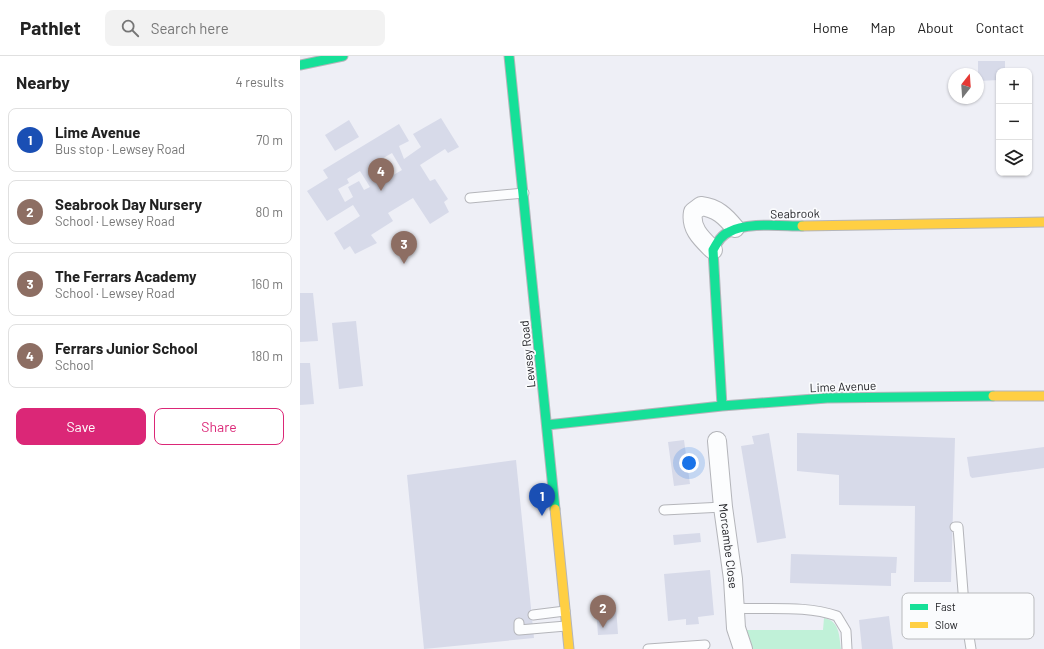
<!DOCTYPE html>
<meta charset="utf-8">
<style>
body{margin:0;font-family:Barlow,sans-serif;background:#f2f2f2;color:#222}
.controls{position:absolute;right:12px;top:12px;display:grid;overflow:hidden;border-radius:8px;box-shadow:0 1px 3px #0004}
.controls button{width:36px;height:36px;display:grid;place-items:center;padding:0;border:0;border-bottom:1px solid #e0e0e0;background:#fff;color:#222;font:20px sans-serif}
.compass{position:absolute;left:648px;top:12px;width:36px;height:36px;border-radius:50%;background:#fff;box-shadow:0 1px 3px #0004;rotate:17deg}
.you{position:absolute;left:389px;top:407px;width:14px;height:14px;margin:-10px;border:3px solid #fff;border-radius:50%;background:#1a73e8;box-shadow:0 0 0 6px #1a73e833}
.badge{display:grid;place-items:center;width:26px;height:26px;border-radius:50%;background:#db2777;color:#fff;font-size:13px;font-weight:700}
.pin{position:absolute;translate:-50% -33px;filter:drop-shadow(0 1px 2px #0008)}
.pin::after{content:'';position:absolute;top:21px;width:14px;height:12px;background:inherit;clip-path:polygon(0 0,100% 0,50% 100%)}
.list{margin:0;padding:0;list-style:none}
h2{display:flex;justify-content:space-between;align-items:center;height:52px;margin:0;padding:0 16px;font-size:17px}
h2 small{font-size:13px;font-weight:400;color:#767676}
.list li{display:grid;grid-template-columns:26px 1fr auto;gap:12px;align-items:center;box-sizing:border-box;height:64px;margin:0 8px 8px;padding:0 8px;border:1px solid #e0e0e0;border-radius:8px}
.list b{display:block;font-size:15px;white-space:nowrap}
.list p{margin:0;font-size:13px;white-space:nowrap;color:#767676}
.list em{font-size:13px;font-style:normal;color:#767676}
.actions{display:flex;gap:8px;padding:12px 16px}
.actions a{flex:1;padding:9px 0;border:1px solid #db2777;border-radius:8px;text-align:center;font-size:14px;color:#db2777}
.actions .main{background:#db2777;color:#fff}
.icon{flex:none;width:22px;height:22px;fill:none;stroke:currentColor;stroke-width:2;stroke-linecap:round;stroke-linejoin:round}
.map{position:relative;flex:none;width:744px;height:593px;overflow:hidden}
header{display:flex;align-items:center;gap:24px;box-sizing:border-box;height:56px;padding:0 20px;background:#fff;border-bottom:1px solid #e0e0e0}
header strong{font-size:19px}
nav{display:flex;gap:22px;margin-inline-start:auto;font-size:14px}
.search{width:280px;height:36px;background:#f2f2f2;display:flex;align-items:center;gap:10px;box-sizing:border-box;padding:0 14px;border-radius:8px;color:#767676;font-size:15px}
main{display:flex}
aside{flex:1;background:#fff}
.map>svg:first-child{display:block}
.green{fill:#c0f1d8}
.building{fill:#d7dae9;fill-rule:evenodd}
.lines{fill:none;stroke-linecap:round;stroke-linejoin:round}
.lane-casing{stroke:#b4b5ba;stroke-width:11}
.street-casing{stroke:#b4b5ba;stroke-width:20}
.fast-casing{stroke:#b4b5ba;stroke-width:11}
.slow-casing{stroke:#b4b5ba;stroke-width:11}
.lane{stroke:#fcfdfe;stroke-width:9}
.street{stroke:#fcfdfe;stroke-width:18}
.fast{stroke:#16e098;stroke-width:9}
.slow{stroke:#ffcf43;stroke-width:9}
.labels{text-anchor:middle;stroke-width:3.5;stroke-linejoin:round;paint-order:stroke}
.street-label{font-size:12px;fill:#222327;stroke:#fafbfd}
.key{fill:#fafbfd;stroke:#b9babd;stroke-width:1}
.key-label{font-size:11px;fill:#222327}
</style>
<header>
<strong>Pathlet</strong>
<div class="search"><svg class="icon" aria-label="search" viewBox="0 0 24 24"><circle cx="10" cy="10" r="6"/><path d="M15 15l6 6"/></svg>Search here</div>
<nav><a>Home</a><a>Map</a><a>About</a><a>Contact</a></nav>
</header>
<main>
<aside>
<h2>Nearby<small>4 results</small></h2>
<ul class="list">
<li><span class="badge" style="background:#1a4fb4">1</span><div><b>Lime Avenue</b><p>Bus stop · Lewsey Road</p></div><em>70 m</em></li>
<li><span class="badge" style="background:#8d6e63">2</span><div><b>Seabrook Day Nursery</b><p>School · Lewsey Road</p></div><em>80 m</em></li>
<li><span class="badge" style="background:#8d6e63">3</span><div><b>The Ferrars Academy</b><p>School · Lewsey Road</p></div><em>160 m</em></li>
<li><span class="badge" style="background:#8d6e63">4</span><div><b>Ferrars Junior School</b><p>School</p></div><em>180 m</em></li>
</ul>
<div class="actions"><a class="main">Save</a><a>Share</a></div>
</aside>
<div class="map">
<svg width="744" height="593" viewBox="0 0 744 593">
<rect width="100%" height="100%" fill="#eeeff6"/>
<!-- green -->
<path class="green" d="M524 562C540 565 539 580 541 593H450L446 574H523Z"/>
<!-- building -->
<path class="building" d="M678 5H705V15H699V24L678 25Z
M141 62 159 91 148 97 145 93 120 109 130 125 135 123 148 143 144 146 149 156 130 168 113 142 88 157 93 165 71 179 77 187 55 198 50 190 44 194 34 177 60 160 53 149 27 165 7 135 28 122 23 114 99 68 109 85 99 90 104 103 121 91 113 78ZM92 97 102 114 78 128 68 111ZM60 115 70 131 64 134 59 125 48 131 53 141 45 146 38 133 49 127 47 123Z
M49 64 59 81 35 95 25 79Z
M0 237H13L18 285 0 286Z
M56 265 63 330 39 333 32 267Z
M0 307H10L14 348 0 349Z
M469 377 486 482 457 487 441 390 454 388 452 380Z
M497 377 655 382 651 526H614L615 450 539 449V419L497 415Z
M384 384 390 428 374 430 368 386Z
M744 391V412L672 422 670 420 667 401Z
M216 404 234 582 124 593 107 419Z
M400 477 401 486 374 489 373 479Z
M491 498 597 501 596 517H591V530L490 527Z
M410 514 414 559 398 561 399 568 386 569V563L368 565 364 518Z
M316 551 318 578 298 579 296 553Z
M589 560 593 593H562L559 564Z"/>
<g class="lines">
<defs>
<path id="lane" d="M170 142 224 137
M364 454 423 451
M655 471H658L664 549 671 593
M435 552C469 554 505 549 537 560L546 575 547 593
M233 559 265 555
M219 567V574L266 570
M348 593 405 589"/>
<path id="street" d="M413 194C402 183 390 173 393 156L401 150C417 152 425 160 435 172
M417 385 423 451 433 523 436 572 443 593"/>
<path id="fast" d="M209 0 255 453
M0 9 43 0
M422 350 413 194C417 187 421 179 429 176 446 166 482 170 502 170
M247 369 422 350 527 342 693 340"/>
<path id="slow" d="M502 170 744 166
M693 340H744
M255 453 269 593"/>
</defs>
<!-- lane casing -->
<use href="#lane" class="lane-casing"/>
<!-- street casing -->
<use href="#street" class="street-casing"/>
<!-- fast casing -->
<use href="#fast" class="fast-casing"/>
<!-- slow casing -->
<use href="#slow" class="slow-casing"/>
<!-- lane -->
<use href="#lane" class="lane"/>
<!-- street -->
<use href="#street" class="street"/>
<!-- fast -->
<use href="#fast" class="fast"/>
<!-- slow -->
<use href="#slow" class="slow"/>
</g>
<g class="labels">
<!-- street labels -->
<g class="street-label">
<text transform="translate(495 158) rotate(-1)" y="4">Seabrook</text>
<text transform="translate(228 298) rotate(-96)" y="4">Lewsey Road</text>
<text transform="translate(543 331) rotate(-2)" y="4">Lime Avenue</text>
<text transform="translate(428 490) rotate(83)" y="4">Morcambe Close</text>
</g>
</g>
<!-- legend -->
<rect x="602" y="537" width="132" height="46" rx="6" class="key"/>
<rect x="610" y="548" width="18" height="6" fill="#16e098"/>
<rect x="610" y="566" width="18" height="6" fill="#ffcf43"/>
<g class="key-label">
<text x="635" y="555">Fast</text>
<text x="635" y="573">Slow</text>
</g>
</svg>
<div class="controls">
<button>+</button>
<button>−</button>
<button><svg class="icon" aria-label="layers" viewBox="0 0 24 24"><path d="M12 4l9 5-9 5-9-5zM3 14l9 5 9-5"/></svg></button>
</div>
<svg class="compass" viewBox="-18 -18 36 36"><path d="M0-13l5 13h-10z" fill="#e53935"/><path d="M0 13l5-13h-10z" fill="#767676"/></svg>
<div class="you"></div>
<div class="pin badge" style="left:242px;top:460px;background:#1a4fb4">1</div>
<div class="pin badge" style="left:303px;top:572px;background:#8d6e63">2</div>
<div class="pin badge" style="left:104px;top:208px;background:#8d6e63">3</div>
<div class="pin badge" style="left:81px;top:135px;background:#8d6e63">4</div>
</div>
</main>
